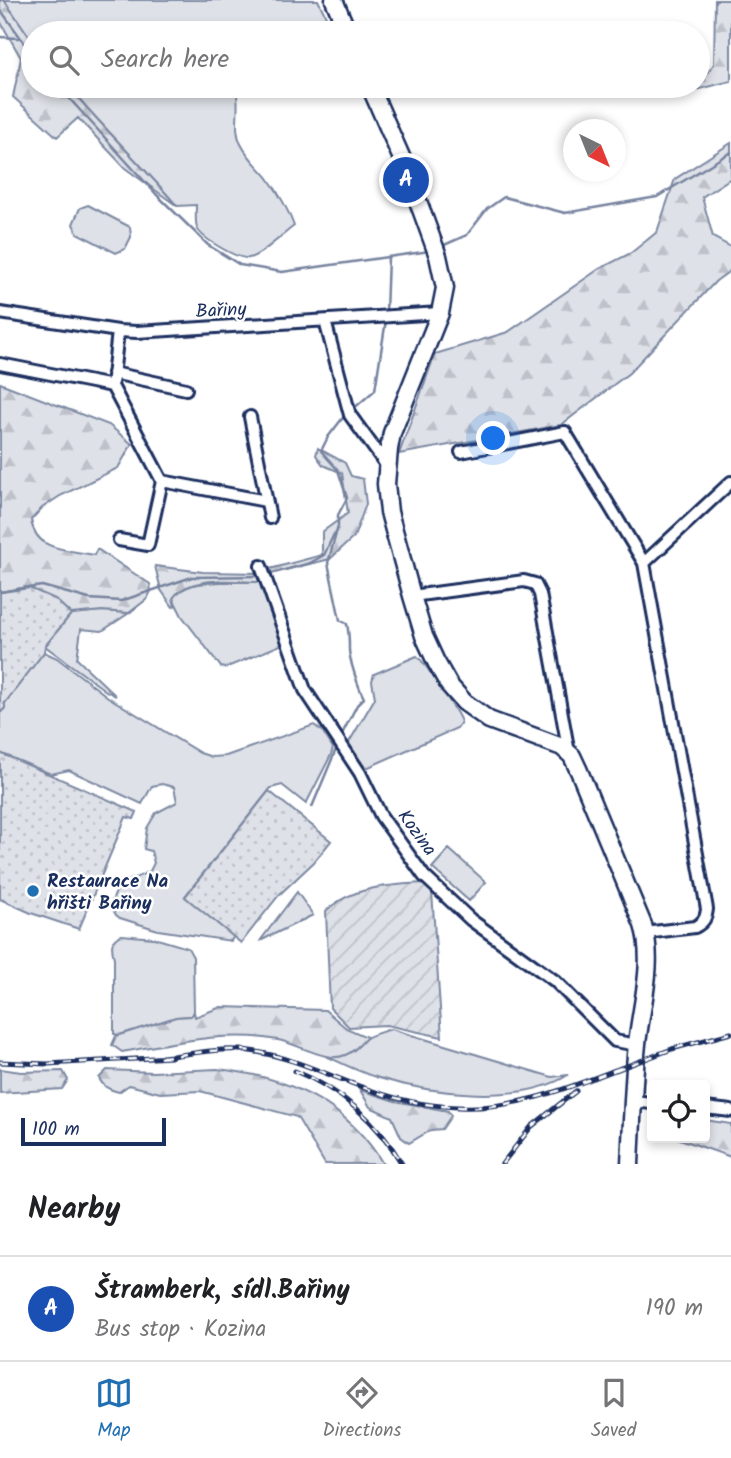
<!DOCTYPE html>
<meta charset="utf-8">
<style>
body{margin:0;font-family:Kalam,sans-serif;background:#f2f2f2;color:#202124}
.controls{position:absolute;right:21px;bottom:21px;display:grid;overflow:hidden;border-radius:7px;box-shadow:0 4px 10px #0003}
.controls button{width:63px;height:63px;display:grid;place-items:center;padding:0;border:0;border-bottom:2px solid #e0e0e0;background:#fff;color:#202124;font:35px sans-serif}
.compass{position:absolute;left:563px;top:119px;width:63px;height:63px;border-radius:50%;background:#fff;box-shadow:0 4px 10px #0003;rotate:137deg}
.scale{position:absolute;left:21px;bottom:18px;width:145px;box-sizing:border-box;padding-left:7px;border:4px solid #1b2f5e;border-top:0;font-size:19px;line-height:24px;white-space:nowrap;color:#1b2f5e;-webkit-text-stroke:5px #fff;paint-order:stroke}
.you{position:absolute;left:494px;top:439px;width:24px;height:24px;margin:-18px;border:5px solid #fff;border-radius:50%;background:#1a73e8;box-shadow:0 0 0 10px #1a73e833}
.badge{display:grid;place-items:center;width:46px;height:46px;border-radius:50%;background:#1f6fb2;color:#fff;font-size:23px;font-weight:700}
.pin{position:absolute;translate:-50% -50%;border:4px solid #fff;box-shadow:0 2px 7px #0006}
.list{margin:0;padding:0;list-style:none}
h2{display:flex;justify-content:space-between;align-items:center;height:91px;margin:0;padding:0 28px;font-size:30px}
h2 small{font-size:23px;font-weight:400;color:#757577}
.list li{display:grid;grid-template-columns:46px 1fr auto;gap:21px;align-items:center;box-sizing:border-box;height:105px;padding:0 28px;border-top:2px solid #e0e0e0}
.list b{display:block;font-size:26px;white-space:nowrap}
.list p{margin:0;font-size:23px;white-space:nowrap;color:#757577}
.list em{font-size:23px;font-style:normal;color:#757577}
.icon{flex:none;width:38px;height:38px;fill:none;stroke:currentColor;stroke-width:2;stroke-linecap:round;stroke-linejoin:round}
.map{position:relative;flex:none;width:731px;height:1164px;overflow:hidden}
.search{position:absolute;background:#fff;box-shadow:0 4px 10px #0003;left:21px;right:21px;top:21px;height:77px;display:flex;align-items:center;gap:18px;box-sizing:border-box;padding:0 24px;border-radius:38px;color:#757577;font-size:26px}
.sheet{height:196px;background:#fff}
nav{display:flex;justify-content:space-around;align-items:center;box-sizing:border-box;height:98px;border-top:2px solid #e0e0e0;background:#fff;font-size:19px;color:#757577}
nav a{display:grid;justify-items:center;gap:4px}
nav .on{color:#1f6fb2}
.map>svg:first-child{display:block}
.grass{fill:#dee1e7;stroke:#7c88a2;stroke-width:2}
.forest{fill:url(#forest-firs);stroke:#7c88a2;stroke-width:2}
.park{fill:url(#park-dots);stroke:#7c88a2;stroke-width:2}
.garden{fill:url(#garden-furrows);stroke:#7c88a2;stroke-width:2}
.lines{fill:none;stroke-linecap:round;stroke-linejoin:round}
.stream{stroke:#77839f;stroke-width:2.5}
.street-casing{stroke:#1b2f5e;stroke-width:16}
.secondary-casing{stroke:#1b2f5e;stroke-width:21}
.street{stroke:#fff;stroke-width:10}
.secondary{stroke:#fff;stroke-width:16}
.rail-casing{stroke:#1b2f5e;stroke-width:5}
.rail{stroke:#fff;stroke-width:2.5;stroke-dasharray:8;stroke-linecap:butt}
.poi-dot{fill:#1f6fb2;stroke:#fff;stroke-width:2.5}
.labels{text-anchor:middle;stroke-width:5;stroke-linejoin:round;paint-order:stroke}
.street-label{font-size:19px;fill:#1b2f5e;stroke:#fff}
.poi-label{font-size:19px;font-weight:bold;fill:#1b2f5e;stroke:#fff;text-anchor:start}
</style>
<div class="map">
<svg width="731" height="1164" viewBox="0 0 731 1164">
<defs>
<pattern id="forest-firs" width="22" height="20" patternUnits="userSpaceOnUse" patternTransform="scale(1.75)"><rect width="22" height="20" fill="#dee1e7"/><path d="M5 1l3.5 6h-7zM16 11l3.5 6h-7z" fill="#bec1c9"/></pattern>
<pattern id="park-dots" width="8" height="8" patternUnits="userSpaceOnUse" patternTransform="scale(1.75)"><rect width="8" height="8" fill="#dee1e7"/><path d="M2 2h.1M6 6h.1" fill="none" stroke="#bec1c9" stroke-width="1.8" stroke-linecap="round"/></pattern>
<pattern id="garden-furrows" width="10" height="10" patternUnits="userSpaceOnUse" patternTransform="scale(1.75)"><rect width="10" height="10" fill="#dee1e7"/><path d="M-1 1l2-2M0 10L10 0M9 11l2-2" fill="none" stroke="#bec1c9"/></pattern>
</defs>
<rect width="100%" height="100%" fill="#fff"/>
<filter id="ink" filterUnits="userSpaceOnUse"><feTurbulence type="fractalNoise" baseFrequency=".0143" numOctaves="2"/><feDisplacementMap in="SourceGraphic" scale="14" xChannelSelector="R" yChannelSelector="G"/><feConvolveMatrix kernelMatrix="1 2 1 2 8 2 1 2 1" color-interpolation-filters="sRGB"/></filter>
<g filter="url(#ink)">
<!-- grass -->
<path class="grass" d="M4 0H318L334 33H33V42Z
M68 86H235C242 105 232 127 241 144 248 158 259 167 268 178 278 192 288 209 294 226 283 234 261 256 249 258 238 260 201 238 197 228 195 222 196 212 196 205L177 206C142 165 103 128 68 86Z
M88 205 130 227 131 237 125 249 116 253 77 233 73 224 80 208Z
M220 582H262L284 641 283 644 225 668 221 667 182 616 173 598C184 583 203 583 220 582Z
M102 611 129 613 102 631 81 629 77 659 116 696 106 691 45 646 71 614Z
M44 652 57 658 108 697 200 753 212 757 226 756 314 725 323 732 333 748 331 755 306 804 282 785 271 788 185 896 234 936 231 941 158 930 120 918 116 915 111 906C117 878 131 882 150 871L154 863 151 851 144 849 147 828 156 813 177 802 174 787 162 784 152 786 142 804 69 770 51 774 0 753V713L5 708V703Z
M417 656C423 660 459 714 461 722L457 728 362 770 348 744 375 698 372 681 374 674Z
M449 849 486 882 469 901 432 868Z
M297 892 313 915 260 941Z
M122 935 154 938 188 948 193 957 194 1012 191 1016 176 1017 120 1035 114 1034V958C111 947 110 939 122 935Z
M391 1029 552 1077 568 1075C522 1105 431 1094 379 1078 357 1072 336 1060 315 1051 344 1059 342 1057 365 1039 371 1034 383 1032 391 1029Z"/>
<!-- forest -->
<path class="forest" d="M0 0H4L33 42V86H68C103 128 142 165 177 206L125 168 78 118 57 137 13 97 21 58 0 21Z
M715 0H731V81L689 92 687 90 698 86 714 64Z
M731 143V178L702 197 713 237 731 247V270L716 281 629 373 561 425 399 454 435 354 508 332 599 269 631 253 657 232 675 179Z
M0 383 109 425 132 444 118 468 60 496 42 508 31 520C36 552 67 549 94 555L97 549 150 584 151 591 147 599 129 613 102 611 71 614 55 599 27 587 0 592Z
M318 448 345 463 351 476 363 479 366 504 354 537 330 559 272 573 270 569 322 555V532L348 513 342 473 323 465 316 455Z
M155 566 203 572 260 573 262 582C236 582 190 574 173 598L175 606 173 607 161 590Z
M221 1007 325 1010 346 1028 367 1037C359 1046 349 1057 336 1057 317 1057 297 1044 278 1040 227 1030 173 1043 122 1052L112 1045 116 1036 176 1017 191 1016 194 1012 195 1017Z
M0 1069 21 1072 63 1071 68 1080 62 1089 0 1093Z
M217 1069C285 1076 347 1103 383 1164H325L297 1117 200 1091 160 1093 129 1085 119 1092C110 1090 103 1087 99 1078L107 1070 153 1072Z
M360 1090 395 1101 448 1111 451 1116 442 1129 431 1130 409 1143 401 1137 392 1117 370 1107Z
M705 1120 731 1124V1157L677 1138H705Z"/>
<!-- park -->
<path class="park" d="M27 587 55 599 71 614 45 646 44 652 5 703V708L0 713V592Z
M0 753 137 812 134 819 126 817 79 929 31 913 0 899Z
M269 791 331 841 314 862 279 895 241 943 185 897Z"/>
<!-- garden -->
<path class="garden" d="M425 883 432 892 442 1037 386 1025 349 1027 330 1008 326 911C352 886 391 885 425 883Z"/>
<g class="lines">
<!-- stream -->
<path class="stream" d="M0 9 33 55
M0 37 18 38
M58 86 156 194 208 245 240 265 282 272 430 251
M442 246 467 235 487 209 504 197 565 213 657 197 731 152
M386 313 388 257
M352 410 375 390 386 320
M338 525V515L347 498 338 470 321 451 328 437 345 415
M338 526 328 563 340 620 347 624C349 633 349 639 349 647 348 657 359 689 364 698L357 705 341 736
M267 575 310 563 324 555 334 534
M0 592 42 586 89 599 121 601 192 577 260 576
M312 807 337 747"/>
<defs>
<path id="street" d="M0 313 118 331 137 332 440 313
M325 321 350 415 387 466
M118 331 112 386 162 481 148 545 119 540
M0 364 112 386
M113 373 186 389
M250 417 270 518
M461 452 565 432 644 563 707 909C706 918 704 922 695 927L645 933
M162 481 266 501
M644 563 731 482
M261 566 305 690 360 773 381 816 424 876 471 920 555 981 615 1041 637 1045
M412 596 524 581 535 584 540 594 569 753
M633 1101 652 1103
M705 1108 731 1111"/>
<path id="secondary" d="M334 0 348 33
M370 86 406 168 438 256 445 288 440 313 392 433 389 449 386 484 389 512 412 596 424 636 436 662 449 685 464 702 489 720 562 747 572 756 579 771 643 925C655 962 641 1006 637 1044 633 1084 632 1124 630 1164"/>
</defs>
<!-- street casing -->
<use href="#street" class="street-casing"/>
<!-- secondary casing -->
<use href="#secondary" class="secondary-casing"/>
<!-- street -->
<use href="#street" class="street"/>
<!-- secondary -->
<use href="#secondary" class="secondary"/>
<defs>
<path id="rail" d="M162 1057C194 1054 225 1046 257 1052 293 1058 325 1074 359 1086 390 1098 424 1106 458 1107 516 1110 570 1087 623 1067
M0 1062 47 1064 171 1057
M616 1070 672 1049 731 1033
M295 1071C340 1089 378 1122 402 1164
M502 1164 531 1127 576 1091"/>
</defs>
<!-- rail casing -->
<use href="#rail" class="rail-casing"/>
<!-- rail -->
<use href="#rail" class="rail"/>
</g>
</g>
<!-- markers -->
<circle class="poi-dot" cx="33" cy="891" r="7"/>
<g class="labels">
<!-- street labels -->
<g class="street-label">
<text transform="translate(221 309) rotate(-3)" y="7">Bařiny</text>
<text transform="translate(418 832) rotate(54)" y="7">Kozina</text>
</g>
<!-- poi labels -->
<g class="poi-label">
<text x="47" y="887">Restaurace Na<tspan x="47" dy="22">hřišti Bařiny</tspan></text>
</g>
</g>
</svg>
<div class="controls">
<button><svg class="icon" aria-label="locate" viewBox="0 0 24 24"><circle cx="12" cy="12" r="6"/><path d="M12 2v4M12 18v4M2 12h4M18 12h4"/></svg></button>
</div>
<svg class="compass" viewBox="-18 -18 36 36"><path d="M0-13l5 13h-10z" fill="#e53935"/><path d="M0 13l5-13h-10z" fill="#757577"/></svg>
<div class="scale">100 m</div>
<div class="you"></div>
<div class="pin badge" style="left:406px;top:180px;background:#1a4fb4">A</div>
<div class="search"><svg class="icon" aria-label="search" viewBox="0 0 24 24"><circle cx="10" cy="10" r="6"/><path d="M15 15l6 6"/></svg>Search here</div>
</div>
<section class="sheet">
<h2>Nearby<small></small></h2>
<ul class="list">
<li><span class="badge" style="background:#1a4fb4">A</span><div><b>Štramberk, sídl.Bařiny</b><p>Bus stop · Kozina</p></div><em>190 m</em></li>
</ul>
</section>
<nav>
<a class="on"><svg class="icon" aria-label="map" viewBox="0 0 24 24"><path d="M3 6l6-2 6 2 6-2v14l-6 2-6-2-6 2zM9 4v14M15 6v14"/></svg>Map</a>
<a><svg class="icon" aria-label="directions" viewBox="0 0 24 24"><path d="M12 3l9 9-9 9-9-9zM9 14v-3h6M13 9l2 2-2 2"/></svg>Directions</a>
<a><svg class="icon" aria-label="saved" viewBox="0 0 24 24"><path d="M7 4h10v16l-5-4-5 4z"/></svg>Saved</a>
</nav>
